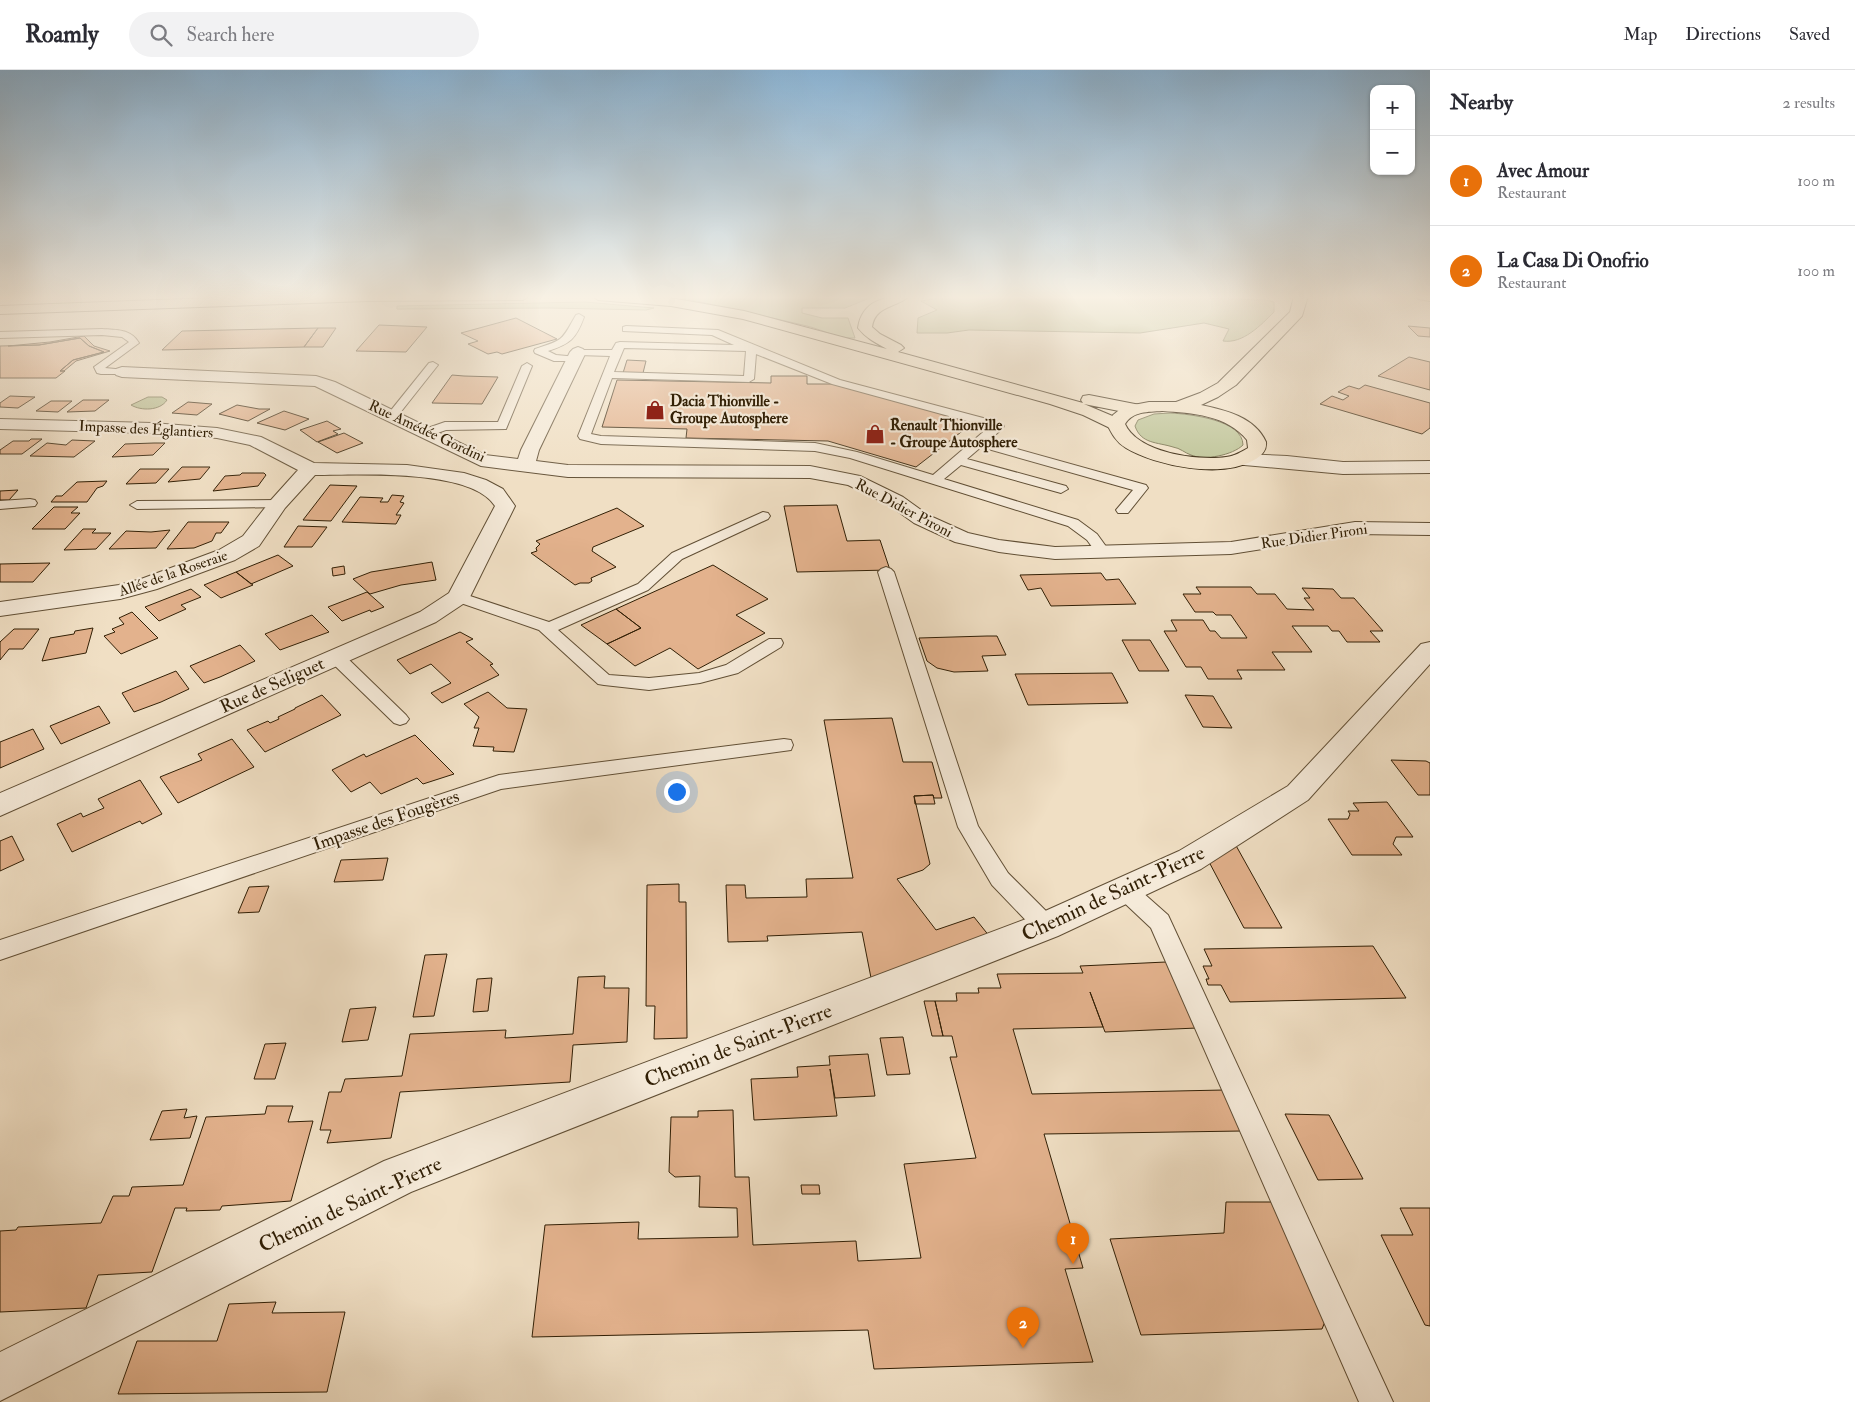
<!DOCTYPE html>
<meta charset="utf-8">
<style>
body{margin:0;font-family:"IM FELL Double Pica",serif;background:#f2f2f3;color:#2b2b33}
.controls{position:absolute;right:15px;top:15px;display:grid;overflow:hidden;border-radius:10px;box-shadow:0 1px 4px #0004}
.controls button{width:45px;height:45px;display:grid;place-items:center;padding:0;border:0;border-bottom:1px solid #e1e1e2;background:#fff;color:#2b2b33;font:25px sans-serif}
.you{position:absolute;left:676px;top:721px;width:18px;height:18px;margin:-12px;border:4px solid #fff;border-radius:50%;background:#1a73e8;box-shadow:0 0 0 8px #1a73e833}
.badge{display:grid;place-items:center;width:32px;height:32px;border-radius:50%;background:#0f766e;color:#fff;font-size:16px;font-weight:700}
.pin{position:absolute;translate:-50% -41px;filter:drop-shadow(0 1px 2px #0008)}
.pin::after{content:'';position:absolute;top:26px;width:18px;height:15px;background:inherit;clip-path:polygon(0 0,100% 0,50% 100%)}
.list{margin:0;padding:0;list-style:none}
h2{display:flex;justify-content:space-between;align-items:center;height:65px;margin:0;padding:0 20px;font-size:21px}
h2 small{font-size:16px;font-weight:400;color:#7c7c81}
.list li{display:grid;grid-template-columns:32px 1fr auto;gap:15px;align-items:center;box-sizing:border-box;height:90px;padding:0 20px;border-top:1px solid #e1e1e2}
.list b{display:block;font-size:19px;white-space:nowrap}
.list p{margin:0;font-size:16px;white-space:nowrap;color:#7c7c81}
.list em{font-size:16px;font-style:normal;color:#7c7c81}
.icon{flex:none;width:28px;height:28px;fill:none;stroke:currentColor;stroke-width:2;stroke-linecap:round;stroke-linejoin:round}
.map{position:relative;flex:none;width:1430px;height:1332px;overflow:hidden}
header{display:flex;align-items:center;gap:30px;box-sizing:border-box;height:70px;padding:0 25px;background:#fff;border-bottom:1px solid #e1e1e2}
header strong{font-size:24px}
nav{display:flex;gap:28px;margin-inline-start:auto;font-size:18px}
.search{width:350px;height:45px;background:#f2f2f3;display:flex;align-items:center;gap:12px;box-sizing:border-box;padding:0 18px;border-radius:28px;color:#7c7c81;font-size:19px}
main{display:flex}
aside{flex:1;background:#fff}
.map>svg:first-child{display:block}
.green{fill:#bbc193;stroke:#76704c}
.building{fill:#e3b28d;stroke:#311f05}
.lines{fill:none;stroke-linecap:round;stroke-linejoin:round}
.service-casing{stroke:#614f35;stroke-width:2}
.minor-casing{stroke:#614f35;stroke-width:2}
.primary-casing{stroke:#311f05;stroke-width:2}
.motorway-casing{stroke:#311f05;stroke-width:2}
.service{fill:#f5ead9;fill-rule:evenodd}
.minor{fill:#f5ead9;fill-rule:evenodd}
.primary{fill:#f0dfc4;fill-rule:evenodd}
.motorway{fill:#f0dfc4;fill-rule:evenodd}
.labels{text-anchor:middle;stroke-width:4.5;stroke-linejoin:round;paint-order:stroke}
.far-poi-label{font-size:15px;font-weight:bold;fill:#311f05;stroke:#f5ead9;text-anchor:start}
.far-street-label{font-size:15px;fill:#311f05;stroke:#f5ead9}
.street-label{font-size:18px;fill:#311f05;stroke:#f5ead9}
.near-street-label{font-size:21px;fill:#311f05;stroke:#f5ead9}
</style>
<header>
<strong>Roamly</strong>
<div class="search"><svg class="icon" aria-label="search" viewBox="0 0 24 24"><circle cx="10" cy="10" r="6"/><path d="M15 15l6 6"/></svg>Search here</div>
<nav><a>Map</a><a>Directions</a><a>Saved</a></nav>
</header>
<main>
<div class="map">
<svg width="1430" height="1332" viewBox="0 0 1430 1332">
<rect width="100%" height="100%" fill="#f0dfc4"/>
<filter id="stains"><feTurbulence type="fractalNoise" baseFrequency=".004" numOctaves="4"/><feColorMatrix values="0 0 0 0 .2 0 0 0 0 .09 0 0 0 0 .02 0 0 0 .5 -.17"/></filter>
<radialGradient id="worn" r=".72"><stop offset=".6" stop-color="#630" stop-opacity="0"/><stop offset="1" stop-color="#630" stop-opacity=".3"/></radialGradient>
<!-- green -->
<path class="green" d="M684 226H875L845 238H802V243L822 248H848L855 268C839 269 823 260 807 256 765 246 724 237 682 228Z
M1135 226 1265 230 1274 232V242C1261 255 1243 274 1223 271L1229 259 1204 253 1140 263 969 260 947 263H917L918 248 937 240 921 231 944 227Z
M585 232 654 238 646 240 550 238 397 239V236Z
M148 327H162L167 330C160 341 141 341 131 335Z
M1170 343C1190 344 1243 350 1243 375 1233 385 1204 391 1191 385 1185 383 1180 378 1173 377 1157 372 1141 374 1135 356L1138 350 1154 344Z"/>
<!-- building -->
<path class="building" d="M516 248 557 269 502 284 497 282 488 284 468 274 478 271 461 263Z
M379 255 427 257 406 282 356 281Z
M1408 256 1430 258V267L1418 266Z
M318 258H336L323 277H304Z
M318 258 304 277 162 280 182 261Z
M84 266 94 276 110 281 76 291 64 301H60L73 290 104 282 89 276 80 268 39 275 8 276 50 272Z
M80 268 89 276 104 282 73 290 60 301H65L56 308H0V276L39 275Z
M1409 287 1430 292V320L1378 306Z
M627 290 646 291 643 303H623Z
M452 305 464 306 498 307 482 334 432 333Z
M771 306H807V314H834L974 352 916 397 828 371 686 368 687 359 602 357 617 310 771 313Z
M1365 315 1430 333V358L1422 364 1320 334 1332 326 1343 330 1349 326 1338 322 1349 316 1359 319Z
M10 326 35 327 18 338 0 337V333Z
M83 330H109L95 341 67 342Z
M51 331H72L58 342 36 341Z
M188 332 212 334 197 345 172 343Z
M237 335 259 339H270L248 351 219 344Z
M284 341 309 349 285 360 257 353Z
M327 351 341 359 333 361 338 364 317 372 300 360Z
M344 363 363 373 337 383 318 372Z
M31 369H42L22 384H0V380L13 371H29Z
M72 370 95 371 74 387 30 386 47 373 66 375Z
M154 373H165L153 385 112 387 125 374Z
M182 397H210L200 409 168 412Z
M140 399H169L156 413 126 414Z
M242 403H264L266 405 258 416 213 421 225 406 240 405Z
M107 411 103 416 97 418 87 432H51L56 426H62L77 412Z
M330 415 357 416 331 451 303 450Z
M18 420 9 430H0V421Z
M392 425 404 426 400 432 404 433 396 445H401L396 454 342 452 360 427 383 428 380 432H388Z
M837 435 847 471 880 470 890 500 797 502 784 436Z
M54 437H78L71 443H80L65 459H32Z
M617 438 644 456 593 477 592 481 616 497 591 508 592 511 589 513H580L575 515 531 483 537 481 536 478 540 474 536 471Z
M188 452H229L221 463H216L212 471 194 478 167 479Z
M298 456 327 457 312 477H284Z
M83 459H96L92 463H111L96 479 64 480Z
M170 460 156 478 109 479 126 461 151 462Z
M278 485 293 496 251 514 236 502Z
M432 492 436 510 401 515 370 524 353 509 371 502Z
M50 493 33 512H0V494Z
M713 495 768 529 736 545 765 563 698 599 670 578 635 596 607 574 641 558 616 539Z
M344 496 345 504 333 506 332 498Z
M236 502 253 515 221 528 204 515Z
M1101 503 1106 510 1119 509 1136 534 1051 536 1041 518 1028 520 1020 505Z
M1196 517H1251L1257 524H1275L1287 539 1314 540 1304 528H1310L1302 518 1333 519 1341 528H1354L1383 561H1370L1380 572H1347L1339 561H1332L1328 556H1292L1312 582H1272L1285 600H1237L1242 609H1208L1201 597H1186L1164 561H1177L1171 550H1203L1210 561H1215L1221 568H1247L1231 545H1216L1213 542H1195L1183 524H1201Z
M191 519 201 527 181 535 186 539 159 551 145 537Z
M367 522 384 537 371 542 370 540 342 551 328 537Z
M616 539 641 558 607 574 581 555Z
M132 542 158 568 121 584 104 566 115 562 112 559 124 554 119 548Z
M312 545 329 562 280 580 265 564Z
M93 558 86 583 42 591 50 568 74 564 75 561Z
M14 559H39L23 579H9L0 590V572Z
M460 562 473 569 466 572 493 594 490 595 499 605 442 633 431 623 451 613 431 594 410 604 397 590Z
M987 566H997L1006 585 982 586 988 601 954 602 937 598 927 591 919 568Z
M1122 570H1150L1169 601H1139Z
M240 575 255 591 220 607 204 613 190 596Z
M176 601 189 619 161 632 134 642 122 623Z
M1112 603 1128 633 1028 635 1015 604Z
M488 622 507 638 527 639 514 682 493 681 494 677 473 676 479 658H474L479 647 464 634Z
M322 625 341 645 265 682 247 660 268 651 270 653 279 649 278 647 295 639V638Z
M1185 625 1213 626 1232 658 1203 657Z
M99 636 110 653 61 674 50 656Z
M892 648 903 692H932L942 728H934L933 725 914 726 930 794 923 800 897 809 936 860 974 847 994 872 873 918 862 862 767 866 768 871 728 872 726 815H745L746 828 807 827 806 809 853 808 824 650Z
M33 659 44 679 0 698V672Z
M415 665 454 704 423 714 417 708 381 724 370 712 351 722 332 700 364 684 366 687Z
M232 669 254 697 178 733 160 707 202 690 198 684Z
M1391 690 1426 691 1430 693V725H1418Z
M140 710 162 744 142 754 140 751 72 782 57 754 81 743 83 747 104 738 98 729Z
M933 725 935 734H915L914 726Z
M1387 732 1413 767H1396L1393 774 1402 785H1352L1328 749H1348L1350 744 1348 741H1359L1353 733Z
M12 766 24 790 0 801V771Z
M1234 772 1282 858H1244L1208 790Z
M388 788 383 810 334 812 341 790Z
M679 814V832H686L687 968 654 969 655 936H646L647 815Z
M269 816 259 842 238 843 249 817Z
M1373 876 1406 928 1230 932 1221 915H1208L1206 909H1209L1203 896H1212L1204 879Z
M447 884 434 946 413 947 425 885Z
M1166 892 1197 958 1105 962 1090 922 1103 957 1013 959 1032 1024 1224 1020 1242 1061 1044 1064 1083 1198 1065 1199 1093 1292 874 1299 868 1260 532 1267 545 1155 639 1152 638 1169 738 1167 737 1138 699 1137 700 1106 675 1107 669 1102 671 1047H698V1041L733 1040 735 1107H749L753 1175 856 1171 858 1191 921 1188 904 1094 976 1088 950 987H957L952 966H943L935 931H957L956 923H979L978 918H1001L997 904 1083 903 1080 896Z
M605 906 604 918H629L627 972 573 975 570 1012 400 1022 391 1068 327 1073 331 1060H320L329 1022H341L345 1009 402 1006 410 964 506 960 505 968 573 964 578 907Z
M492 908 488 941 473 942 477 909Z
M924 931H935L943 966H932Z
M376 937 368 970 342 972 350 939Z
M903 967 910 1004 887 1005 880 968Z
M286 973 275 1009H254L265 974Z
M868 984 875 1026 835 1028 830 999 837 1046 754 1050 751 1009 798 1007 797 997 830 995 829 986Z
M267 1036H293L288 1052 313 1051 291 1131 222 1136 220 1140 186 1141 187 1138H175L152 1202 98 1205 86 1238 0 1242V1161L16 1160 18 1157 101 1153 113 1126H129L132 1117 183 1115 206 1047 265 1044Z
M187 1039 184 1048 197 1046 190 1068 150 1070 162 1041Z
M1285 1044 1329 1045 1363 1109 1318 1110Z
M801 1115H819L820 1124H802Z
M1226 1132H1273L1326 1249 1322 1259 1141 1265 1110 1169 1224 1163Z
M1400 1138H1430V1256L1425 1255 1381 1165H1413Z
M276 1232 272 1243 345 1242 327 1322 118 1324 137 1271H217L229 1234Z"/>
<g class="lines">
<defs>
<path id="service" d="M579 244 584 247C576 269 570 274 548 281L556 285 578 287 579 289 578 291H554L535 283 534 281 535 279C565 269 561 271 576 245Z
M626 256 718 260 840 310 1002 353 1004 356 1002 359 988 371 1146 415 1148 418 1128 443H1118L1116 440 1133 420 981 377 967 389 1066 416 1068 419 1061 423 961 395 944 409 1078 450 1097 464 1110 482 1108 485H1098L1087 470 1068 456 850 388 815 381 601 374 580 369 578 366 610 286 578 285 574 284 573 282 574 280H612L616 273 620 272 734 275 712 265 623 261V257ZM624 278 746 281 744 306 614 302ZM756 284 832 314 989 357 933 405 857 382 815 373 601 366 591 364 612 308 749 312 754 309Z
M102 259C117 260 131 259 139 273L105 298 126 300 127 302 126 304H101L97 303 94 297 129 272 122 267 102 265 0 268V262Z
M433 292 438 295 396 348H388L386 346 388 344 429 293Z
M527 293 532 296 506 359 446 360 426 367 420 363 422 360 445 352H498L522 296Z
M30 429 35 430 37 433 35 436 0 439V431Z
M278 430 285 434 283 437 137 439 130 435 137 431Z
M763 442 768 443 770 446 768 449 682 489 648 520 558 560 609 605 649 608 699 603 726 595 769 569H781L783 573 781 577 738 603 700 613 649 620 604 615 598 614 539 560 452 530 450 527 452 524H464L549 552 638 514 672 483Z
M886 497 891 499 894 502 978 756 1008 803 1054 849 1057 856 1054 863 1046 865 1038 863 992 815 958 757 878 502 881 499Z
M336 582 342 583 406 645 409 649 406 653 400 655 394 653 330 591 327 587 330 583Z
M784 669 791 670 793 675 791 680 501 719 0 890V870L499 705Z
M1125 811 1133 814 1168 845 1393 1332H1359L1151 858 1117 826 1114 820 1117 814Z"/>
<path id="minor" d="M578 277 583 279 586 282 539 380 536 391 568 395 810 396 860 406 903 427 928 445 968 463 999 470 1055 477 1231 472 1355 452 1430 453V465L1355 464 1231 484 1055 489 999 482 955 472 914 453 889 435 848 415 810 408 568 407 481 396 315 316 122 307 116 305 114 302 116 299 122 297 316 306 335 312 485 385 518 389 521 380 570 282 573 279Z
M0 349 152 353 217 358 261 367 314 393 407 395 464 403 486 410 503 419 515 436 470 527 466 532 436 552 0 746V723L420 542 449 523 495 436C471 398 357 405 315 405L285 438 259 476 235 490 157 519 120 529 0 546V532L119 515 141 509 219 480 243 466 271 430 298 400 250 375 217 368 152 363 0 359Z
M1240 384 1287 386 1343 392 1430 391V403L1343 404 1233 394 1231 390 1233 386Z
M1430 572V594L1308 730 1201 799 1058 866 411 1122 0 1331V1282L384 1091 1034 846 1179 781 1288 716 1421 574Z"/>
<path id="primary" d="M1294 226H1308L1302 246 1236 315 1218 327 1201 335C1225 340 1255 347 1266 372 1267 381 1261 386 1254 390 1222 409 1156 396 1126 378 1116 372 1112 364 1107 354L1113 345 1123 337 1149 332H1176L1200 323 1218 313 1290 242ZM1162 341C1192 343 1227 345 1247 370L1248 378C1241 382 1235 386 1226 387 1198 391 1138 383 1125 354 1133 341 1148 342 1162 341Z"/>
<path id="motorway" d="M265 226H529L523 230 367 231 0 244V236Z
M592 226 671 228 744 241 887 279C876 273 866 268 858 258 862 230 886 226 909 226 897 238 875 235 872 257L880 264 901 275 904 278 898 282 1083 333 1081 330 1083 326 1089 325 1140 335 1143 339 1140 343 1134 344 1084 334 1122 350 1125 354 1122 358 1116 359 1110 358 1083 345 1050 334 743 249 671 236 598 230Z
M1417 226H1430V231L1418 229Z"/>
</defs>
<!-- service casing -->
<use href="#service" class="service-casing"/>
<!-- minor casing -->
<use href="#minor" class="minor-casing"/>
<!-- primary casing -->
<use href="#primary" class="primary-casing"/>
<!-- motorway casing -->
<use href="#motorway" class="motorway-casing"/>
<!-- service -->
<use href="#service" class="service"/>
<!-- minor -->
<use href="#minor" class="minor"/>
<!-- primary -->
<use href="#primary" class="primary"/>
<!-- motorway -->
<use href="#motorway" class="motorway"/>
</g>
<!-- sky -->
<linearGradient id="sky" x2="0" y2="1"><stop stop-color="#8bb6d8"/><stop offset="0.55" stop-color="#f8f1e4"/><stop offset="1" stop-color="#f8f1e4" stop-opacity="0"/></linearGradient>
<rect width="1430" height="413" fill="url(#sky)"/>
<!-- icons -->
<defs>
<symbol id="shop-bare" viewBox="-9 -9 18 18"><path d="M-5-2.5h2.3a2.7 3.5 0 0 1 5.4 0H5L5.5 6h-11ZM-1.5-2.5h3a1.5 2.3 0 0 0-3 0Z" fill="#8f2418" stroke="#f5ead9" stroke-width="2.5" paint-order="stroke"/></symbol>
</defs>
<g fill-rule="evenodd">
<use href="#shop-bare" x="641" y="326" width="28" height="28"/>
<use href="#shop-bare" x="861" y="350" width="28" height="28"/>
</g>
<g class="labels">
<!-- far-poi labels -->
<g class="far-poi-label">
<text x="670" y="336">Dacia Thionville -<tspan x="670" dy="17">Groupe Autosphere</tspan></text>
<text x="890" y="360">Renault Thionville<tspan x="890" dy="17">- Groupe Autosphere</tspan></text>
</g>
<!-- far-street labels -->
<g class="far-street-label">
<text transform="translate(146 359) rotate(3)" y="5">Impasse des Églantiers</text>
<text transform="translate(427 361) rotate(25)" y="5">Rue Amédée Gordini</text>
<text transform="translate(904 438) rotate(28)" y="5">Rue Didier Pironi</text>
<text transform="translate(1314 466) rotate(-8)" y="5">Rue Didier Pironi</text>
<text transform="translate(173 503) rotate(-19)" y="5">Allée de la Roseraie</text>
</g>
<!-- street labels -->
<g class="street-label">
<text transform="translate(272 615) rotate(-24)" y="6">Rue de Seliguet</text>
<text transform="translate(386 750) rotate(-19)" y="6">Impasse des Fougères</text>
</g>
<!-- near-street labels -->
<g class="near-street-label">
<text transform="translate(1113 823) rotate(-25)" y="7">Chemin de Saint-Pierre</text>
<text transform="translate(738 975) rotate(-21)" y="7">Chemin de Saint-Pierre</text>
<text transform="translate(350 1134) rotate(-25)" y="7">Chemin de Saint-Pierre</text>
</g>
</g>
<rect width="100%" height="100%" filter="url(#stains)"/>
<rect width="100%" height="100%" fill="url(#worn)"/>
</svg>
<div class="controls">
<button>+</button>
<button>−</button>
</div>
<div class="you"></div>
<div class="pin badge" style="left:1073px;top:1194px;background:#e8710a">1</div>
<div class="pin badge" style="left:1023px;top:1278px;background:#e8710a">2</div>
</div>
<aside>
<h2>Nearby<small>2 results</small></h2>
<ul class="list">
<li><span class="badge" style="background:#e8710a">1</span><div><b>Avec Amour</b><p>Restaurant</p></div><em>100 m</em></li>
<li><span class="badge" style="background:#e8710a">2</span><div><b>La Casa Di Onofrio</b><p>Restaurant</p></div><em>100 m</em></li>
</ul>
</aside>
</main>
